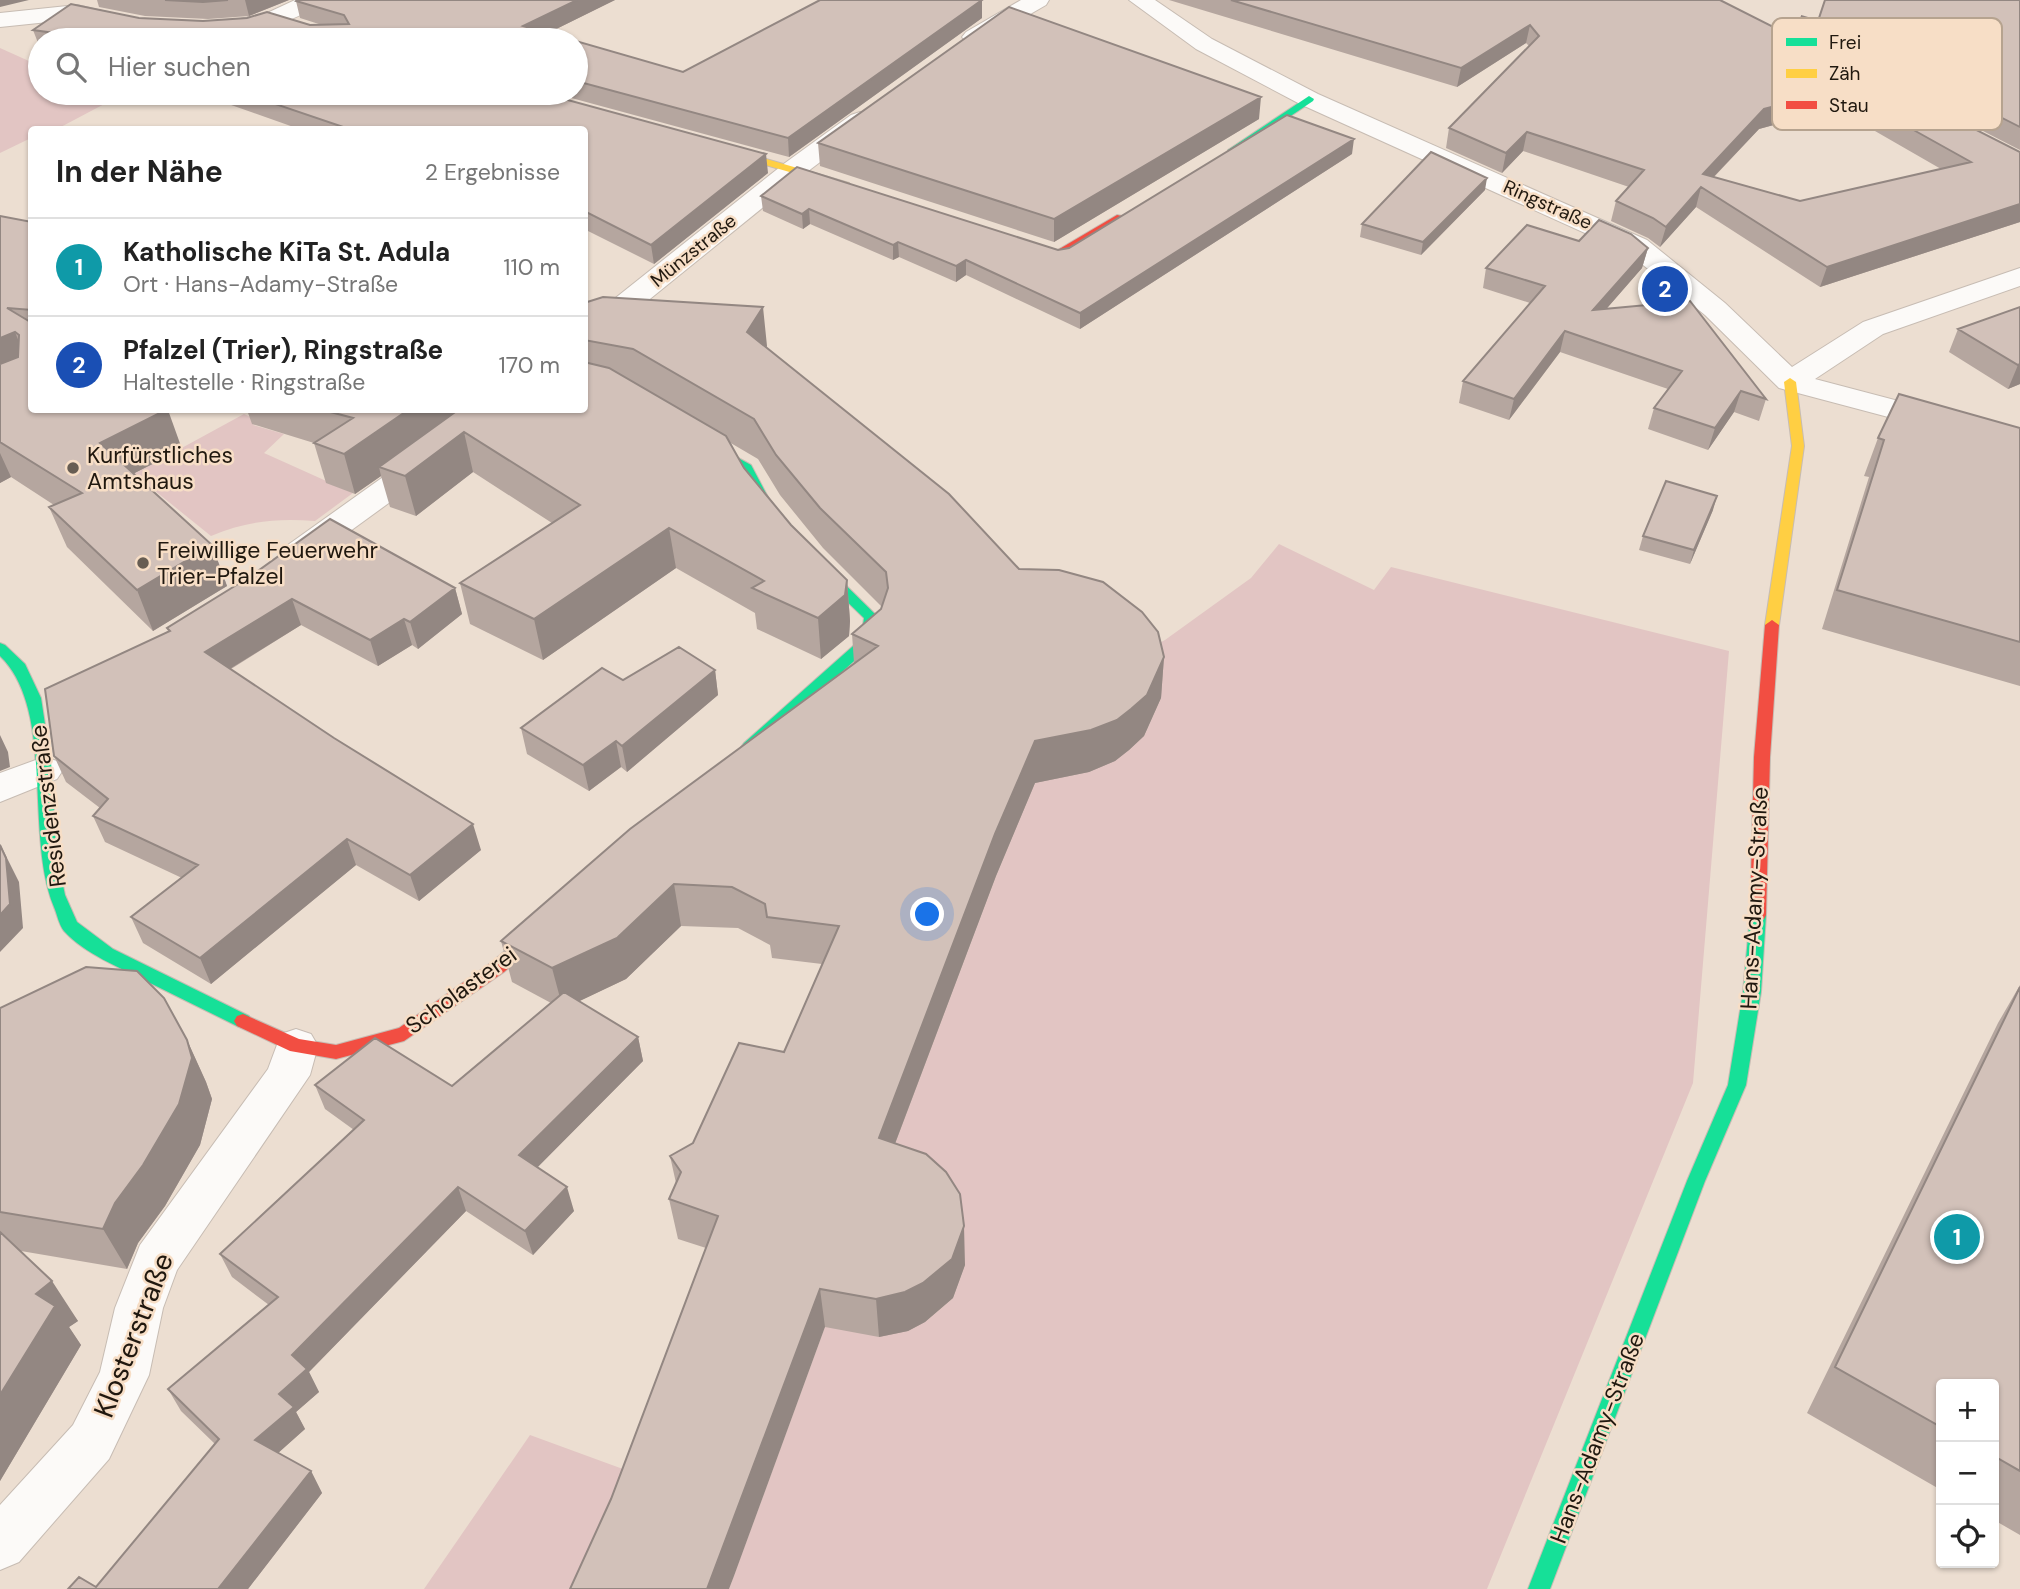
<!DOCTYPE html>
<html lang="de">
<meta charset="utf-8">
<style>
body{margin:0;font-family:"DM Sans",sans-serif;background:#f2f2f2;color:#222}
.controls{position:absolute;right:21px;bottom:21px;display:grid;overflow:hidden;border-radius:7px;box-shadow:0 2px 5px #0004}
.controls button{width:63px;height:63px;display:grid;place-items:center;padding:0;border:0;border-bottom:2px solid #e0e0e0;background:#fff;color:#222;font:35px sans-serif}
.you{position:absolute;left:928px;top:915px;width:24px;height:24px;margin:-18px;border:5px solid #fff;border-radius:50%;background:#1a73e8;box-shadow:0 0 0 10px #1a73e833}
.badge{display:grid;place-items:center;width:46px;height:46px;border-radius:50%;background:#ea580c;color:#fff;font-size:23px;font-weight:700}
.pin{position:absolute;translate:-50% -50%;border:4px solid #fff;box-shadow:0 2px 7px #0006}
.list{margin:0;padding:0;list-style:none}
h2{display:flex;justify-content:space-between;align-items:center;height:91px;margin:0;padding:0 28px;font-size:30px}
h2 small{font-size:23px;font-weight:400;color:#767676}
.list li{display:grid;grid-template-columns:46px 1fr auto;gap:21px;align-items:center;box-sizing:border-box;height:98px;padding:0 28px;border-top:2px solid #e0e0e0}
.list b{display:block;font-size:26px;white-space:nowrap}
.list p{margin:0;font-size:23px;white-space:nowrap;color:#767676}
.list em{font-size:23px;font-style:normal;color:#767676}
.icon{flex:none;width:38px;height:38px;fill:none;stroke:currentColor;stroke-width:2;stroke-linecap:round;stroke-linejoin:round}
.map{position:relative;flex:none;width:2020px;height:1589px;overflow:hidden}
.search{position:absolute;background:#fff;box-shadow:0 2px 5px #0004;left:28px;top:28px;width:560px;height:77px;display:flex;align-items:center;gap:18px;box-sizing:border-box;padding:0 24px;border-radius:38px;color:#767676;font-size:26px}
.panel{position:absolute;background:#fff;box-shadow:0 2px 5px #0004;left:28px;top:126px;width:560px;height:287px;border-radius:7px}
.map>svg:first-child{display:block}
.green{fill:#e2c5c3}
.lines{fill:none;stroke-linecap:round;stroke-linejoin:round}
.street-casing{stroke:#c7bcb3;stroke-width:2}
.fast-casing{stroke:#c7bcb3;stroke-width:2}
.slow-casing{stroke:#c7bcb3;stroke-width:2}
.jam-casing{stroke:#c7bcb3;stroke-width:2}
.street{fill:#fcfaf8;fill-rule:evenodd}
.fast{fill:#16e098;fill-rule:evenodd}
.slow{fill:#ffcf43;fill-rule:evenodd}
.jam{fill:#f24e42;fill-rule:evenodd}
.wall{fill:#b5a69f;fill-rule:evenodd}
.shaded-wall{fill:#938782}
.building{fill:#d2c1b9;stroke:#938782;stroke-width:2;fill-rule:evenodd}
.poi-dot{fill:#675d53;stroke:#f7dec6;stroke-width:2.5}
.labels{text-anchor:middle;stroke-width:5;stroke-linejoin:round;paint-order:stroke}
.far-street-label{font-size:19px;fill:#20180f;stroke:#f7dec6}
.poi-label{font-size:23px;fill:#20180f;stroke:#f7dec6;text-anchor:start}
.street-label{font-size:23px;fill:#20180f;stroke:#f7dec6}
.near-street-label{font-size:28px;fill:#20180f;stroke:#f7dec6}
.key{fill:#f7dec6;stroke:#b6a38f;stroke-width:2}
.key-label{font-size:19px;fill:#20180f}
</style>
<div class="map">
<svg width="2020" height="1589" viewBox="0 0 2020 1589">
<rect width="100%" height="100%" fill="#ecded1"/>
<!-- green -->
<path class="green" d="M0 48 40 66V93H94L110 101 57 129 32 130 31 138 0 153Z
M244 414 257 420 253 425 284 434 264 453 353 493 315 521C277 518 246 521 211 536L134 474Z
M1279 544 1374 590 1391 567 1729 651 1693 1083 1487 1589H729L826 1324 925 1322 953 1298 965 1265 880 1183 996 876 1035 782 1144 736 1161 698 1140 653 1165 640 1251 578Z
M530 1435 642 1476 598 1589H424Z"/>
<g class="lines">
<defs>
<path id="street" d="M295 0H324L321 5C294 18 252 41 222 33L218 28 222 23 265 14Z
M1021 0H1049L1046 5 982 42H966L962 37 966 32Z
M1129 0H1155L1212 39 1318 94 1647 240 1725 303 1792 367 1863 322 2020 268V286L1883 334 1815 379 2020 433V452L1779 388 1705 315 1627 252 1300 104 1196 49Z
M77 5 115 14 119 19 115 24 107 26 77 19 0 27V13Z
M860 112 869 115 873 120 869 125 803 175 603 337 593 340 584 338V323L785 163 851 115Z
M477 410H511L507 417 309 561 297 564 285 561 280 554 285 547Z
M44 757 57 761 63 770 57 779 0 802V773Z
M296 1029 311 1034 318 1046 310 1075 177 1270 163 1308 149 1375 109 1459 19 1562 0 1570V1505L73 1425 100 1372 115 1308 140 1245 268 1069 281 1034Z"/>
<path id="fast" d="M1309 96 1314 99 1313 101 1237 152 1228 150Z
M700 437 751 465 769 499 814 554 878 617 873 644 754 751H744L741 747 744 743 861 639 864 618 804 560 758 503 741 470 695 444V438Z
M0 643 5 645 25 664 41 698 52 770 56 852 65 895 77 922 113 949 249 1016 252 1021 249 1026 243 1028 237 1026C207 1011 176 996 146 981 119 967 85 954 64 931 59 925 57 914 54 907 24 835 56 710 0 656Z
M1758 909 1764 911 1766 915 1761 992 1746 1085 1705 1181 1550 1589H1528L1687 1181 1728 1085 1743 992 1750 915 1752 911Z"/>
<path id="slow" d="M718 145 849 183 850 185 841 187 714 150 713 148Z
M1790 378 1796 382 1804 446 1779 625 1772 630 1765 625 1792 446 1784 382Z"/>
<path id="jam" d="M1117 215 1127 217 1061 257H1053L1013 242 1019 239 1056 251Z
M1772 620 1779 625 1770 757 1766 915 1764 919H1752L1750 915 1754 757 1765 625Z
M546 919 552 921 554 925 552 929 504 972 404 1041 336 1059 290 1051 237 1026 234 1021 237 1016 243 1014 299 1039 336 1045 399 1028 492 962 540 921Z"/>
</defs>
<!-- street casing -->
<use href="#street" class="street-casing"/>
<!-- fast casing -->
<use href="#fast" class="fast-casing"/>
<!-- slow casing -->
<use href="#slow" class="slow-casing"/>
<!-- jam casing -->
<use href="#jam" class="jam-casing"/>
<!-- street -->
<use href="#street" class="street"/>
<!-- fast -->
<use href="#fast" class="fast"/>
<!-- slow -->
<use href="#slow" class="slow"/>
<!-- jam -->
<use href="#jam" class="jam"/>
</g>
<!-- wall -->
<path class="wall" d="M97 0H289L249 16 208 19 145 16 99 7Z
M615 0 548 33 572 40H40V48L33 30 139 18 322 25 300 18 296 1Z
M1169 0H1720L2020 152V222L1820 287 1696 207 1660 247 1648 238 1611 221 1616 201 1629 187 1523 151 1502 173 1446 148 1449 128 1529 46 1526 43 1457 87ZM1835 108 1941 169 1800 201 1714 177 1759 129Z
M2020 0V150L1796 35 1801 16 1818 21Z
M982 18 789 157 553 93H576V41L683 72Z
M206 93H542L768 173 654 264 584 229V130H302L217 100 216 97Z
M1259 119 1054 242 820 166 818 143Z
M1352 154 1080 329 966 275 956 282 899 257 893 260 810 224 803 229 763 211 761 196 1058 250 1069 248Z
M1485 190 1421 255 1360 237 1362 224Z
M0 216 32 222V410L182 449 133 474 212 545 227 586 153 631 67 547 49 507 54 505 11 477 0 483Z
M1579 241 1648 248 1642 268 1607 308 1766 399 1759 421 1734 412 1708 450 1648 429 1654 408 1668 389 1560 352 1509 420 1459 403 1463 381 1530 303 1483 288 1486 268Z
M584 303 767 346 766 348 1019 569 1164 657 1161 698 1144 736 1129 750 1115 761 1089 772 1035 783 996 876 895 1144 965 1265 953 1298 925 1322 908 1331 879 1337 825 1327 611 1499 706 1248 678 1239 669 1199 676 1183 670 1156 693 1143 784 1052 822 964 772 958 770 945 738 928 681 926 626 979 579 1001 638 1037 643 1061 537 1167 574 1211 533 1255 466 1211 309 1372 319 1392 296 1412 305 1429 278 1453 311 1471 322 1493 248 1589H68L96 1587 215 1444 181 1411 168 1389 269 1305 232 1277 220 1254 354 1130 325 1109 315 1085 452 1086 551 1003 512 982 501 941 854 663 852 634 881 609 882 607 823 548 780 495 758 459 729 442 744 468 791 525 847 580 850 621 849 636 821 659 757 629 755 613 676 568 543 660 470 624 460 583 552 523 473 472 416 516 390 507 381 476 355 494 326 483 314 443 252 424 247 410H584Z
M2020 307V384L2008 389 1949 352 1958 329Z
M2020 428V686L1822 629 1869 477 1864 476 1878 438Z
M1713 510 1690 564 1639 550 1643 536Z
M251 576 455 588 462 614 418 649 412 645 378 666 301 625 231 669 481 850 419 901 356 865 211 984 143 943 131 917 182 878 105 842 93 816 100 808 66 782 54 756 168 631 167 628Z
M715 670 718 695 627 772 621 767 589 791 527 754 521 728 623 680Z
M2020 985V1535L1994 1520V1384H1941V1490L1807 1413 1998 1023Z
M0 1008 187 1040 206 1082 212 1099 200 1145 165 1206 138 1243 127 1269 21 1251 78 1321 69 1327 81 1345 0 1481Z"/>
<!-- shaded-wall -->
<path class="shaded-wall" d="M0 0H29L0 7Z
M245 0H289L249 16Z
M577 0H615L534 40 523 26Z
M982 0V18L789 157 788 138Z
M1530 25 1526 43 1457 87 1461 68Z
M1840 89 1835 108 1759 129 1703 188 1701 187 1696 207 1660 247 1666 227 1703 174 1764 109Z
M1261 97 1259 119 1054 242V219Z
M1527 132 1523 151 1502 173 1506 153Z
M1354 139 1352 154 1080 329V313Z
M766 154 768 173 654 264 651 245Z
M1487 178 1485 190 1421 255 1423 242Z
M2020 204V222L1820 287 1827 267Z
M809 209 810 224 803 229 802 214Z
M898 242 899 257 893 260V245Z
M1648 248 1642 268 1588 330 1593 310Z
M966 260V275L956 282V266Z
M763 307 767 346 751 371 747 332Z
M1565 331 1560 352 1509 420 1514 399Z
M15 332 31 372 0 385V338Z
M2020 364V384L2008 389 2018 365Z
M1741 391 1734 412 1708 450 1715 428Z
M166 410H168L182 449 115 483 100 443Z
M408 410H473L379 467 381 476 355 494 344 454Z
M464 432 473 472 416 516 405 476Z
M0 453 11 477 0 483Z
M1717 496 1713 510 1690 564 1694 550Z
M669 528 676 568 543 660 534 619Z
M212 545 227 586 153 631 137 590Z
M847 580 850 621 849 636 821 659 818 618Z
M455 588 462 614 418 649 410 622Z
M292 599 301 625 215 678 205 652Z
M404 619 412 645 378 666 370 640Z
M1164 657 1161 698 1144 736 1129 750 1115 761 1089 772 1035 783 996 876 882 1178 879 1138 995 834 1035 741Z
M715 670 718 695 627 772 622 746Z
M0 735 8 752 10 767 0 771Z
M616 741 621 767 589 791 583 765Z
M473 824 481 850 419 901 410 875Z
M347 839 356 865 211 984 200 958Z
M0 844 19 882 23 928 0 952Z
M674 884 681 926 626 979 563 1009 552 968Z
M638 1037 643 1061 526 1179 519 1155Z
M187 1040 206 1082 212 1099 200 1145 165 1206 138 1243 127 1269 103 1229Z
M458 1187 466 1211 309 1372 319 1392 296 1412 305 1429 268 1462 255 1440 292 1355Z
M567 1187 574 1211 533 1255 525 1231Z
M964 1226 965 1265 953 1298 925 1322 908 1331 879 1337 876 1299Z
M52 1281 78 1321 69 1327 81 1345 0 1481V1395L36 1294Z
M820 1289 825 1327 734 1576 729 1589H707Z
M311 1471 322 1493 248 1589H218Z"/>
<!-- building -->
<path class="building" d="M165 0H228L203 2Z
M297 0H577L523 26 572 40H106L33 30 71 4 139 18 203 21 247 18 267 12 310 25 349 24 344 15 296 1Z
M820 0H982L788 138 576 81V41L683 72Z
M1231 0H1720L2020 152V204L1827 267 1701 187 1666 227 1653 218 1616 201 1644 170 1527 132 1506 153 1449 128 1539 36 1530 25 1461 68ZM1840 89 1971 162 1800 201 1703 174 1764 109Z
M1825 0H2020V127L1801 16 1818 21Z
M1009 7 1261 97 1054 219 818 143Z
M243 93H542L766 154 651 245 584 211V130H352Z
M1287 115 1354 139 1080 313 966 260 956 266 898 242 893 245 809 209 802 214 761 196 797 167 1058 250 1069 248Z
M1431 152 1487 178 1423 242 1362 224Z
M0 216 32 222V310L7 308 32 323V410H166L100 443 212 545 137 590 49 507 82 493 0 442V364L18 357 19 335 15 332 0 338Z
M1599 220 1631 234 1648 248 1593 310 1690 301 1766 399 1741 391 1715 428 1654 408 1682 371 1565 331 1514 399 1463 381 1545 286 1486 268 1527 225 1579 241Z
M603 297 763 307 747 332 949 494 1019 569 1059 570 1103 582 1142 612 1158 632 1164 657 1147 695 1131 709 1117 720 1091 730 1035 741 995 834 879 1138 926 1154 946 1172 960 1194 964 1226 952 1259 923 1283 905 1292 876 1299 820 1289 707 1589H570L611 1499 718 1216 669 1199 681 1172 670 1156 693 1143 739 1043 784 1052 839 926 767 917 765 904 732 887 674 884 617 938 552 968 501 941 630 829 878 646 852 634 881 609 888 588 886 572 820 508 776 455 754 419 633 349 584 340V303Z
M2020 307V364L2018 365 1958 329Z
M584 362 609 368 726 436 744 468 791 525 847 580 845 595 818 618 752 588 764 581 669 528 534 619 460 583 580 505 464 432 405 476 379 467 458 410H584Z
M1899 394 2020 428V642L1837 590 1884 440 1878 438Z
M323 410H408L344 454 314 443 353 418Z
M1666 481 1717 496 1694 550 1643 536Z
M330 519 455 588 410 622 404 619 370 640 292 599 205 652 334 738 473 824 410 875 347 839 200 958 131 917 198 865 93 816 108 799 54 756 45 689 170 631 167 628 251 576Z
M679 647 715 670 622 746 616 741 583 765 521 728 602 668 623 680Z
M0 845 6 858 10 904 0 915Z
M86 967 137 971 164 998 187 1040 192 1058 179 1104 143 1165 115 1203 103 1229 0 1212V1008Z
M2020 987V1471L1994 1456V1384H1941V1427L1835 1367Z
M564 992 638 1037 519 1155 567 1187 525 1231 458 1187 292 1355 307 1369 279 1394 294 1407 255 1440 311 1471 218 1589H68L79 1577 96 1587 219 1439 168 1389 278 1297 220 1254 364 1120 315 1085 375 1038 452 1086Z
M0 1232 52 1281 36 1294 55 1306 0 1395Z"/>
<!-- markers -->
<g class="poi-dot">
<circle cx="73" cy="468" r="7"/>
<circle cx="143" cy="563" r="7"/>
</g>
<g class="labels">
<!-- far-street labels -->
<g class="far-street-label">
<text transform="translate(1548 204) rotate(24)" y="7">Ringstraße</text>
<text transform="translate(693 250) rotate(-39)" y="7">Münzstraße</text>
</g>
<!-- poi labels -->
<g class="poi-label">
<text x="87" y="463">Kurfürstliches<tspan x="87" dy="26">Amtshaus</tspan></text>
<text x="157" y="558">Freiwillige Feuerwehr<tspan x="157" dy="26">Trier-Pfalzel</tspan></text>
</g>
<!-- street labels -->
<g class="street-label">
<text transform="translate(48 806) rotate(-97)" y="8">Residenzstraße</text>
<text transform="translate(1754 898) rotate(-87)" y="8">Hans-Adamy-Straße</text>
<text transform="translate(461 990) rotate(-36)" y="8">Scholasterei</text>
<text transform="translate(1597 1438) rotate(-69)" y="8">Hans-Adamy-Straße</text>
</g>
<!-- near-street labels -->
<g class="near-street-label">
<text transform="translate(133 1335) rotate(-69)" y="10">Klosterstraße</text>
</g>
</g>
<!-- legend -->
<rect x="1772" y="18" width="230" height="112" rx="10" class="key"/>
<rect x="1786" y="38" width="31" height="8" fill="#16e098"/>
<rect x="1786" y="69" width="31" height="9" fill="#ffcf43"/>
<rect x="1786" y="101" width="31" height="8" fill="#f24e42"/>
<g class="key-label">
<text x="1829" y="49">Frei</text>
<text x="1829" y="80">Zäh</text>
<text x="1829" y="112">Stau</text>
</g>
</svg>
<div class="controls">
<button>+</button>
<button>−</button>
<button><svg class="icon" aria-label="locate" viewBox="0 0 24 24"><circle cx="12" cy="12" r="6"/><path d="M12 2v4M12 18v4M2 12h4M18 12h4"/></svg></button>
</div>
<div class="you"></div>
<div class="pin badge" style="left:1957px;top:1237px;background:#0f9aa8">1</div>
<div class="pin badge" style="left:1665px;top:289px;background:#1a4fb4">2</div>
<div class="search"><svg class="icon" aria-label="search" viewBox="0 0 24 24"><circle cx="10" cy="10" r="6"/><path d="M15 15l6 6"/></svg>Hier suchen</div>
<section class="panel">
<h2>In der Nähe<small>2 Ergebnisse</small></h2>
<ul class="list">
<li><span class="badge" style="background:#0f9aa8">1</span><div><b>Katholische KiTa St. Adula</b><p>Ort · Hans-Adamy-Straße</p></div><em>110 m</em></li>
<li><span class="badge" style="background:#1a4fb4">2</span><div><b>Pfalzel (Trier), Ringstraße</b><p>Haltestelle · Ringstraße</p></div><em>170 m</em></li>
</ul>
</section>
</div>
